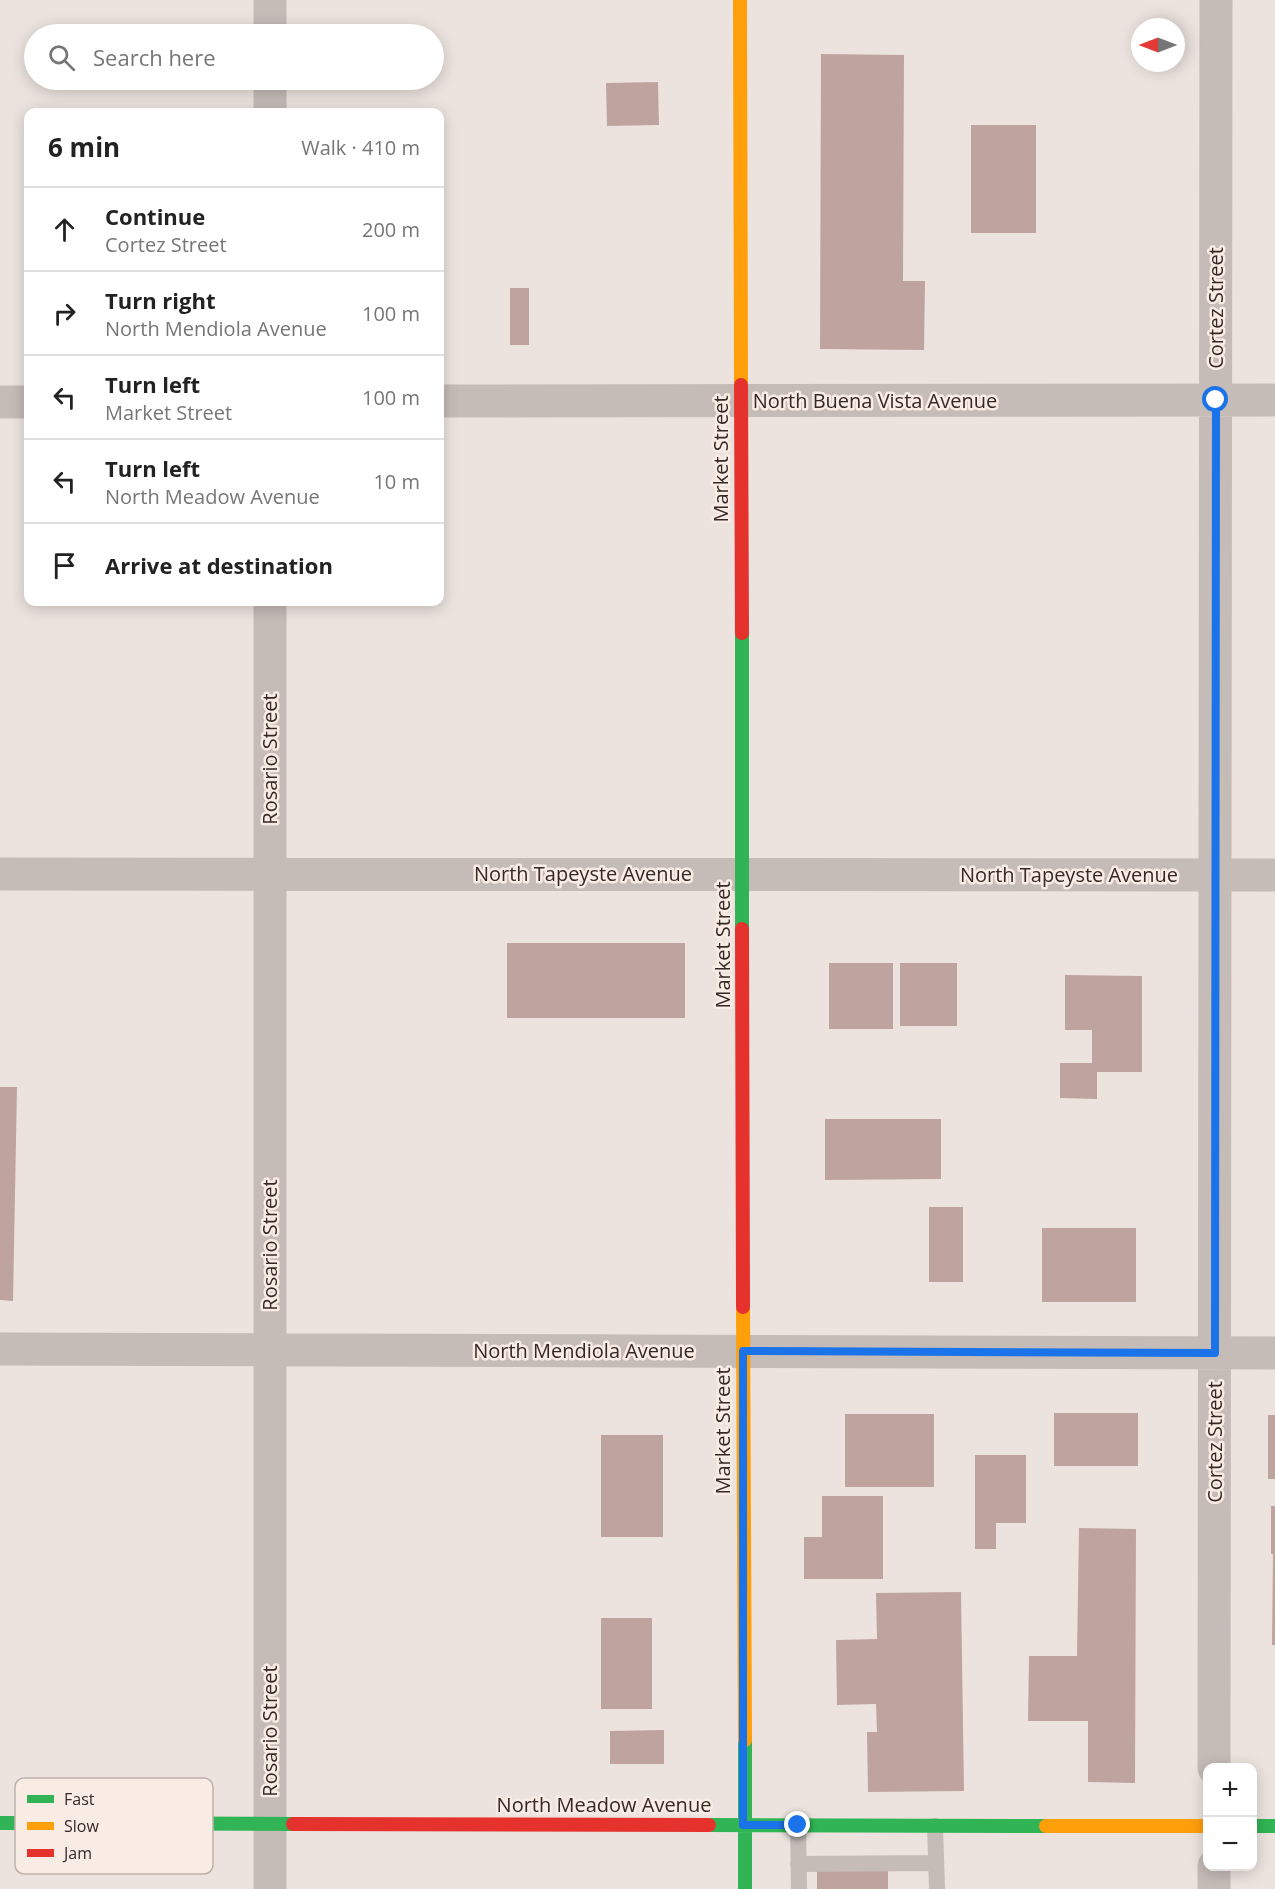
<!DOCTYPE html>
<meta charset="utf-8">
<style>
body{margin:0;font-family:"Open Sans",sans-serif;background:#f6f6f6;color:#222}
.controls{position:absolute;right:18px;bottom:18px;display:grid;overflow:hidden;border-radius:12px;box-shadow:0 3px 15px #0003}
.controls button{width:54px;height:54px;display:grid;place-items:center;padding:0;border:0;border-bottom:2px solid #e0e0e0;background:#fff;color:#222;font:30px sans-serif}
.compass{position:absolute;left:1131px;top:18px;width:54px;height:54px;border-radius:50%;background:#fff;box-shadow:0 3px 15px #0003;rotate:270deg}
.stop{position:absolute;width:18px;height:18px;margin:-14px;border:4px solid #1a73e8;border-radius:50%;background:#fff}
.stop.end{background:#1a73e8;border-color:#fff;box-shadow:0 2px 6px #0008}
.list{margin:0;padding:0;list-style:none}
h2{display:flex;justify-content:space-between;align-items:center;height:78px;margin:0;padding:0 24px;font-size:26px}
h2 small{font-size:20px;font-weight:400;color:#767676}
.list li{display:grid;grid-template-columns:39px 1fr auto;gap:18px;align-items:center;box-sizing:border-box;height:84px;padding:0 24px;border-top:2px solid #e0e0e0}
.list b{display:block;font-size:22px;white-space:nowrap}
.list p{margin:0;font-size:20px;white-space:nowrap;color:#767676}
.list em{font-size:20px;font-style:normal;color:#767676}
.icon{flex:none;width:33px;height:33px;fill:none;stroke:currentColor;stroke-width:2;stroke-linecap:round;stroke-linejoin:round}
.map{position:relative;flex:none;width:1275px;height:1889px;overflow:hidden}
.search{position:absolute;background:#fff;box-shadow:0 3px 15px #0003;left:24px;top:24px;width:420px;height:66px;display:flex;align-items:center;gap:15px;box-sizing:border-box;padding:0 21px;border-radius:33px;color:#767676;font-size:22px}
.panel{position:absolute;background:#fff;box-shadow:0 3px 15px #0003;left:24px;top:108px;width:420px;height:498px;border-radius:12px}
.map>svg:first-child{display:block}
.building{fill:#bfa39f}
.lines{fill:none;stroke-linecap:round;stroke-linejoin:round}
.lane{stroke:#c5bbb7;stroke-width:16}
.street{stroke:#c5bbb7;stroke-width:33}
.fast{stroke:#30b455;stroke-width:14}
.slow{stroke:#ff9f0a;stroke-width:14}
.jam{stroke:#e5322d;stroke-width:14}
.route{stroke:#1a73e8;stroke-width:8}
.labels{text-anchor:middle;stroke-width:5;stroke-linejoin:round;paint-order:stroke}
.street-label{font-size:20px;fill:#352826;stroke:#f9ece4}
.key{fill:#f9ece4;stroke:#beb1ab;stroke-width:1.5}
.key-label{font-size:16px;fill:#352826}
</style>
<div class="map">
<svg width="1275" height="1889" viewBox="0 0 1275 1889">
<rect width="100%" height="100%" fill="#ece3de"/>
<!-- building -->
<path class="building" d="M821 54 904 55 903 281H925L924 350 820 349Z
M658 82 659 125 607 126 606 83Z
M971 125H1036V233H971Z
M510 288H529V345H510Z
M507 943H685V1018H507Z
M829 963H893V1029H829Z
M900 963H957V1026H900Z
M1065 975 1142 976V1072H1097V1099L1060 1098V1063H1092V1030H1065Z
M0 1087H17L13 1301 0 1300Z
M825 1119H941V1179L825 1180Z
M929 1207H963V1282H929Z
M1042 1228H1136V1302H1042Z
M1054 1413H1138V1466H1054Z
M845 1414H934V1487H845Z
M1268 1415H1275V1479H1268Z
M601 1435H663V1537H601Z
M975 1455H1026V1523H996V1549H975Z
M822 1496H883V1579H804V1537H822Z
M1271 1506H1275V1645H1272L1273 1554H1271Z
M1079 1528 1136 1529 1135 1783 1088 1782V1721H1028L1029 1656H1077Z
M961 1592 964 1791 868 1792 867 1732H877L876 1704 837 1705 836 1640 877 1639 876 1593Z
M601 1618H652V1709H601Z
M664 1730V1764H610V1731Z
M817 1871H888V1889H817Z"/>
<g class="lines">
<!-- lane -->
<path class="lane" d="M798 1825 799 1889
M935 1826 937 1889
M798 1864 936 1863"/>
<!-- street -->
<path class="street" d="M270 0V34
M270 80V112
M440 401 1275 400
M0 402H28
M270 602V1889
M0 874 1275 875
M0 1349 1275 1353
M1214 1768 1216 0
M1214 1866V1889"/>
<!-- fast -->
<path class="fast" d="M742 633V929
M745 1740V1889
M0 1823 293 1824
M709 1825 1046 1826
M1252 1826H1275"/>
<!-- slow -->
<path class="slow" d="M740 0 741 385
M743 1307 745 1740
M1046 1826H1208"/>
<!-- jam -->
<path class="jam" d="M741 385 742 633
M742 929 743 1307
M293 1824 709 1825"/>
</g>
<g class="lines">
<!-- route -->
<path class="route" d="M798 1825H743V1351L1215 1353 1216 400"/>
</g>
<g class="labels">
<!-- street labels -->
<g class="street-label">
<text transform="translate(1216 308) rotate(-90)" y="7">Cortez Street</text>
<text x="875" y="408">North Buena Vista Avenue</text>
<text transform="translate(721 459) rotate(-90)" y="7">Market Street</text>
<text transform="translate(270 759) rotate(-90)" y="7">Rosario Street</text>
<text x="583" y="881">North Tapeyste Avenue</text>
<text x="1069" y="882">North Tapeyste Avenue</text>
<text transform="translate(723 945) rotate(-90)" y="7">Market Street</text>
<text transform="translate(270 1245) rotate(-90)" y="7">Rosario Street</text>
<text x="584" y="1358">North Mendiola Avenue</text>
<text transform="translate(723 1431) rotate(-90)" y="7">Market Street</text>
<text transform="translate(1215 1442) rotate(-90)" y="7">Cortez Street</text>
<text transform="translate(270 1731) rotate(-90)" y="7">Rosario Street</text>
<text x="604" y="1812">North Meadow Avenue</text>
</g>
</g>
<!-- legend -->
<rect x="15" y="1778" width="198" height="96" rx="9" class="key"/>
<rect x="27" y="1795" width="27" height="8" fill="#30b455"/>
<rect x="27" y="1822" width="27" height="8" fill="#ff9f0a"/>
<rect x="27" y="1849" width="27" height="8" fill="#e5322d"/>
<g class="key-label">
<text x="64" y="1805">Fast</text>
<text x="64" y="1832">Slow</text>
<text x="64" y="1859">Jam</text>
</g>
</svg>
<div class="controls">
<button>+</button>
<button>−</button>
</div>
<svg class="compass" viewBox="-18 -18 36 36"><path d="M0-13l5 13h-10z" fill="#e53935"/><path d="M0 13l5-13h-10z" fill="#767676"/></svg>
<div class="stop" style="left:1216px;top:400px"></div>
<div class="stop end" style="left:798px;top:1825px"></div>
<div class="search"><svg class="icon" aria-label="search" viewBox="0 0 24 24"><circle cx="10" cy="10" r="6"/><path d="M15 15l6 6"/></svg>Search here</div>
<section class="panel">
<h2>6 min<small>Walk · 410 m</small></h2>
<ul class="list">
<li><svg class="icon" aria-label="ahead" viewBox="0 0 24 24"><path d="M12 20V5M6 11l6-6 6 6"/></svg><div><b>Continue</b><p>Cortez Street</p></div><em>200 m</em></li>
<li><svg class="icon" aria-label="right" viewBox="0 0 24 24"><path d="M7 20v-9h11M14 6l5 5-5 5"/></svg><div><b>Turn right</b><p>North Mendiola Avenue</p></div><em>100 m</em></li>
<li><svg class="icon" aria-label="left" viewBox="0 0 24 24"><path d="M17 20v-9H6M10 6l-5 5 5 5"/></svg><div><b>Turn left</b><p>Market Street</p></div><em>100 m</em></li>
<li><svg class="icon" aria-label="left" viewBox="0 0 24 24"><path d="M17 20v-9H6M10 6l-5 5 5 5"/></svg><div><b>Turn left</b><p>North Meadow Avenue</p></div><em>10 m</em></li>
<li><svg class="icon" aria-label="arrive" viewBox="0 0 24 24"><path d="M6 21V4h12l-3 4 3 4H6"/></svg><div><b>Arrive at destination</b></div></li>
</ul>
</section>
</div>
